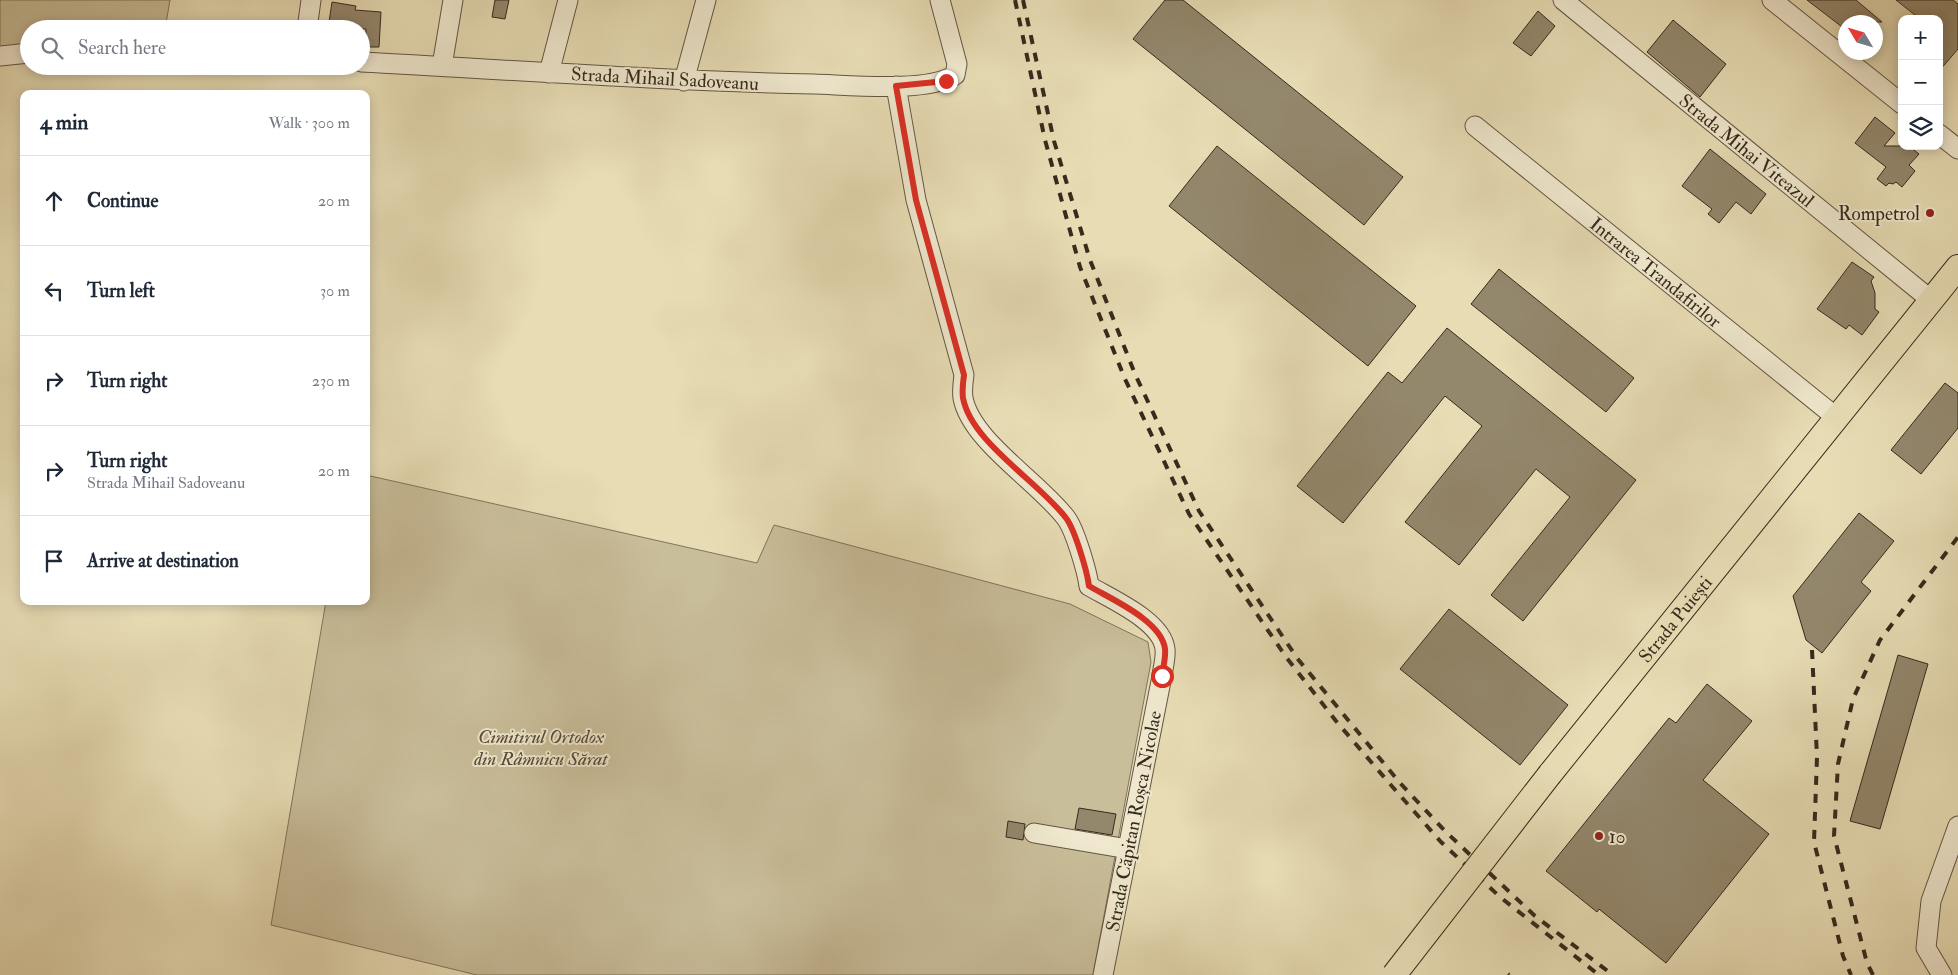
<!DOCTYPE html>
<meta charset="utf-8">
<style>
body{margin:0;font-family:"IM FELL Double Pica",serif;background:#f6f6f7;color:#1f2937}
.controls{position:absolute;right:15px;top:15px;display:grid;overflow:hidden;border-radius:10px;box-shadow:0 2px 12px #0003}
.controls button{width:45px;height:45px;display:grid;place-items:center;padding:0;border:0;border-bottom:1px solid #e0e1e3;background:#fff;color:#1f2937;font:25px sans-serif}
.compass{position:absolute;left:1838px;top:15px;width:45px;height:45px;border-radius:50%;background:#fff;box-shadow:0 2px 12px #0003;rotate:308deg}
.stop{position:absolute;width:15px;height:15px;margin:-11px;border:4px solid #d93025;border-radius:50%;background:#fff}
.stop.end{background:#d93025;border-color:#fff;box-shadow:0 1px 5px #0008}
.list{margin:0;padding:0;list-style:none}
h2{display:flex;justify-content:space-between;align-items:center;height:65px;margin:0;padding:0 20px;font-size:21px}
h2 small{font-size:16px;font-weight:400;color:#747a83}
.list li{display:grid;grid-template-columns:32px 1fr auto;gap:15px;align-items:center;box-sizing:border-box;height:90px;padding:0 20px;border-top:1px solid #e0e1e3}
.list b{display:block;font-size:19px;white-space:nowrap}
.list p{margin:0;font-size:16px;white-space:nowrap;color:#747a83}
.list em{font-size:16px;font-style:normal;color:#747a83}
.icon{flex:none;width:28px;height:28px;fill:none;stroke:currentColor;stroke-width:2;stroke-linecap:round;stroke-linejoin:round}
.map{position:relative;flex:none;width:1958px;height:975px;overflow:hidden}
.search{position:absolute;background:#fff;box-shadow:0 2px 12px #0003;left:20px;top:20px;width:350px;height:55px;display:flex;align-items:center;gap:12px;box-sizing:border-box;padding:0 18px;border-radius:28px;color:#747a83;font-size:19px}
.panel{position:absolute;background:#fff;box-shadow:0 2px 12px #0003;left:20px;top:90px;width:350px;height:515px;border-radius:10px}
.map>svg:first-child{display:block}
.green{fill:#c9be9a;stroke:#80745c}
.building{fill:#93876c;stroke:#372a1d}
.lines{fill:none;stroke-linecap:round;stroke-linejoin:round}
.minor-casing{stroke:#635643;stroke-width:21}
.major-casing{stroke:#372a1d;stroke-width:26}
.minor{stroke:#efe8ce;stroke-width:19}
.major{stroke:#e7dcb4;stroke-width:24}
.rail{stroke:#372a1d;stroke-width:4;stroke-dasharray:9 9;stroke-linecap:butt}
.major-bridge-casing{stroke:#372a1d;stroke-width:26;stroke-linecap:butt}
.major-bridge{stroke:#e7dcb4;stroke-width:24}
.route{stroke:#d93025;stroke-width:6}
.poi-dot{fill:#8f2418;stroke:#efe8ce;stroke-width:2}
.labels{text-anchor:middle;stroke-width:4;stroke-linejoin:round;paint-order:stroke}
.street-label{font-size:19px;fill:#372a1d;stroke:#efe8ce}
.poi-label{font-size:19px;fill:#372a1d;stroke:#efe8ce;text-anchor:end}
.park-label{font-size:19px;font-style:italic;fill:#544836;stroke:#efe8ce}
</style>
<div class="map">
<svg width="1958" height="975" viewBox="0 0 1958 975">
<rect width="100%" height="100%" fill="#e7dcb4"/>
<filter id="stains"><feTurbulence type="fractalNoise" baseFrequency=".004" numOctaves="4"/><feColorMatrix values="0 0 0 0 .2 0 0 0 0 .09 0 0 0 0 .02 0 0 0 .5 -.17"/></filter>
<radialGradient id="worn" r=".72"><stop offset=".6" stop-color="#630" stop-opacity="0"/><stop offset="1" stop-color="#630" stop-opacity=".3"/></radialGradient>
<!-- green -->
<path class="green" d="M0 0H170L165 29H29V53L0 56Z
M366 475 757 563 774 525 1070 604 1148 642 1151 662 1093 975H477L271 925 326 601H366Z"/>
<!-- building -->
<path class="building" d="M495 0H509L505 19 492 17Z
M1165 0H1183L1403 177 1364 225 1133 39Z
M1807 0H1856L1882 22H1846V30Z
M1896 0H1953L1958 4V49L1939 71V19H1920Z
M332 2 356 6 355 10 381 12 379 47H365L366 29H328Z
M1538 11 1555 26 1531 56 1513 43Z
M1673 20 1726 64 1700 97 1647 52Z
M1875 117 1895 133 1884 146H1909L1919 154 1909 165 1915 171 1902 187 1896 182 1893 184 1889 183 1886 186 1877 179 1886 167 1855 143Z
M1217 146 1416 306 1368 366 1169 206Z
M1710 149 1766 194 1751 214 1736 202 1719 223 1708 214 1712 209 1682 186Z
M1852 262 1874 277 1871 281 1875 293V309L1879 312 1862 335 1849 325 1846 329 1817 309Z
M1499 269 1634 378 1606 412 1471 304Z
M1447 328 1636 480 1523 621 1491 595 1570 497 1536 469 1459 565 1405 522 1482 426 1445 396 1343 523 1297 486 1388 372 1402 383Z
M1945 383 1958 393V428L1921 474 1891 450Z
M1859 513 1894 541 1861 582 1871 591 1822 653 1806 640 1793 596Z
M1449 609 1568 705 1520 765 1400 669Z
M1898 655 1928 664 1880 829 1850 821Z
M1707 684 1752 721 1703 780 1769 834 1666 963 1599 909 1597 912 1546 871 1669 718 1676 723Z
M1079 808 1116 814 1112 835 1075 829Z
M1008 821 1025 824 1023 840 1006 837Z"/>
<g class="lines">
<defs>
<path id="minor" d="M1563 0 1931 300
M1772 0 1902 104
M307 29 311 0
M0 56 29 53
M361 62C512 70 663 81 814 84 849 85 927 93 955 75L957 64 940 0
M442 66 453 0
M549 73 568 0
M684 81 706 0
M896 86 916 200 964 375C963 382 962 391 963 398 971 441 1039 482 1066 518 1075 530 1087 571 1089 586 1111 599 1162 621 1165 649 1166 658 1163 667 1162 676L1103 975
M1475 126 1837 418
M1939 134 1958 149
M1034 833 1128 849
M1942 975 1926 948 1931 901 1958 826"/>
<g id="major">
<path id="s1" d="M1550 774 1958 267"/>
</g>
</defs>
<!-- minor casing -->
<use href="#minor" class="minor-casing"/>
<!-- major casing -->
<use href="#major" class="major-casing"/>
<!-- minor -->
<use href="#minor" class="minor"/>
<!-- major -->
<use href="#major" class="major"/>
<!-- rail -->
<path class="rail" d="M1015 0 1045 140 1080 267 1125 379 1189 514 1286 657 1336 721 1390 784 1441 842 1500 897 1599 975
M1023 0 1054 141 1090 260 1135 374 1199 511 1297 658 1400 783 1446 832 1535 916 1613 975
M1812 650 1817 757 1814 842 1843 956 1851 975
M1508 974 1509 975
M1873 975 1867 963 1834 836 1838 764 1853 699 1880 640 1958 537"/>
<defs>
<path id="major-bridge" d="M1394 975 1550 774"/>
</defs>
<!-- major-bridge casing -->
<use href="#major-bridge" class="major-bridge-casing"/>
<!-- major-bridge -->
<use href="#major-bridge" class="major-bridge"/>
</g>
<g class="lines">
<!-- route -->
<path class="route" d="M946 81 896 86 916 200 964 375C963 382 962 391 963 398 971 442 1039 482 1066 518 1075 530 1087 571 1089 586 1111 599 1162 621 1165 649 1166 658 1163 667 1162 676"/>
</g>
<!-- markers -->
<g class="poi-dot">
<circle cx="1930" cy="213" r="5"/>
<circle cx="1599" cy="836" r="5"/>
</g>
<g class="labels">
<!-- street labels -->
<g class="street-label">
<text transform="translate(665 78) rotate(3)" y="7">Strada Mihail Sadoveanu</text>
<text transform="translate(1747 150) rotate(39)" y="7">Strada Mihai Viteazul</text>
<text transform="translate(1656 272) rotate(39)" y="7">Intrarea Trandafirilor</text>
<text dy="7" stroke="none"><textPath href="#s1" startOffset="199">Strada Puiești</textPath></text>
<text transform="translate(1133 821) rotate(-79)" y="7">Strada Căpitan Roșca Nicolae</text>
</g>
<!-- poi labels -->
<g class="poi-label">
<text x="1920" y="220">Rompetrol</text>
<text x="1609" y="843" text-anchor="start">10</text>
</g>
<!-- park labels -->
<g class="park-label">
<text x="541" y="743">Cimitirul Ortodox<tspan x="541" dy="22">din Râmnicu Sărat</tspan></text>
</g>
</g>
<rect width="100%" height="100%" filter="url(#stains)"/>
<rect width="100%" height="100%" fill="url(#worn)"/>
</svg>
<div class="controls">
<button>+</button>
<button>−</button>
<button><svg class="icon" aria-label="layers" viewBox="0 0 24 24"><path d="M12 4l9 5-9 5-9-5zM3 14l9 5 9-5"/></svg></button>
</div>
<svg class="compass" viewBox="-18 -18 36 36"><path d="M0-13l5 13h-10z" fill="#e53935"/><path d="M0 13l5-13h-10z" fill="#747a83"/></svg>
<div class="stop" style="left:1162px;top:676px"></div>
<div class="stop end" style="left:946px;top:81px"></div>
<div class="search"><svg class="icon" aria-label="search" viewBox="0 0 24 24"><circle cx="10" cy="10" r="6"/><path d="M15 15l6 6"/></svg>Search here</div>
<section class="panel">
<h2>4 min<small>Walk · 300 m</small></h2>
<ul class="list">
<li><svg class="icon" aria-label="ahead" viewBox="0 0 24 24"><path d="M12 20V5M6 11l6-6 6 6"/></svg><div><b>Continue</b></div><em>20 m</em></li>
<li><svg class="icon" aria-label="left" viewBox="0 0 24 24"><path d="M17 20v-9H6M10 6l-5 5 5 5"/></svg><div><b>Turn left</b></div><em>30 m</em></li>
<li><svg class="icon" aria-label="right" viewBox="0 0 24 24"><path d="M7 20v-9h11M14 6l5 5-5 5"/></svg><div><b>Turn right</b></div><em>230 m</em></li>
<li><svg class="icon" aria-label="right" viewBox="0 0 24 24"><path d="M7 20v-9h11M14 6l5 5-5 5"/></svg><div><b>Turn right</b><p>Strada Mihail Sadoveanu</p></div><em>20 m</em></li>
<li><svg class="icon" aria-label="arrive" viewBox="0 0 24 24"><path d="M6 21V4h12l-3 4 3 4H6"/></svg><div><b>Arrive at destination</b></div></li>
</ul>
</section>
</div>
